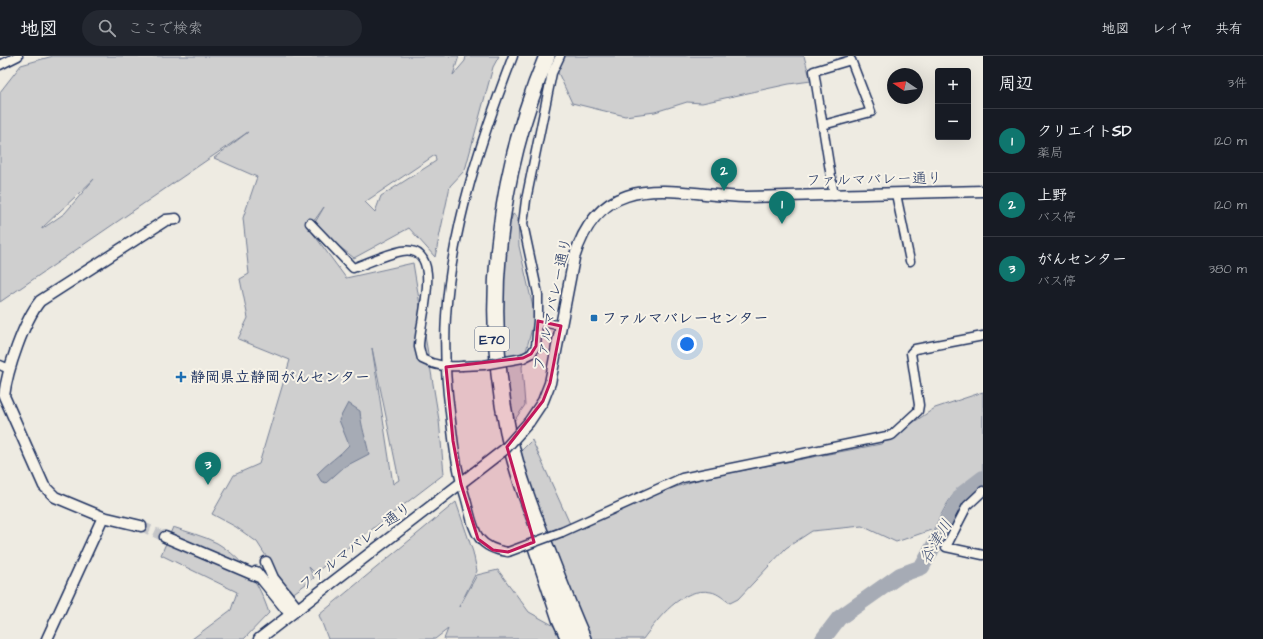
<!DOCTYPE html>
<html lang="ja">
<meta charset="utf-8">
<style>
body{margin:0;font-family:"Architects Daughter","Klee One",sans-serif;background:#242831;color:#f1f3f6}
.controls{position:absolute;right:12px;top:12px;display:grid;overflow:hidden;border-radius:4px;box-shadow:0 4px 16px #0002}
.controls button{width:36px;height:36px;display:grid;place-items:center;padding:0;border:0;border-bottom:1px solid #363941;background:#171b24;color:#f1f3f6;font:20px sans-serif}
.compass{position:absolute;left:887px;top:12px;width:36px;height:36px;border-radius:50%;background:#171b24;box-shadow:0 4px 16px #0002;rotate:283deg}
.you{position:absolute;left:687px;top:288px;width:14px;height:14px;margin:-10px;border:3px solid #fff;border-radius:50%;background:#1a73e8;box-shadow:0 0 0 6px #1a73e833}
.badge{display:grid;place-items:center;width:26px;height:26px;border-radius:50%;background:#0f766e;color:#fff;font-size:13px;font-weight:700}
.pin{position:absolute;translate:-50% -33px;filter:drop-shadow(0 1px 2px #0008)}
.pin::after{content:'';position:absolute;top:21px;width:14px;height:12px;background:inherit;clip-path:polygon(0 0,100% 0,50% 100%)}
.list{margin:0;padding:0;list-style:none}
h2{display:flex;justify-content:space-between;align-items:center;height:52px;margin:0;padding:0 16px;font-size:17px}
h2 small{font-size:13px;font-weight:400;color:#9ea1a6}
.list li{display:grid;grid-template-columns:26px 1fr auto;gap:12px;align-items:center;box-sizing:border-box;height:64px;padding:0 16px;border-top:1px solid #363941}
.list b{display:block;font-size:15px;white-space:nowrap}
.list p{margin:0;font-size:13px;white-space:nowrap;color:#9ea1a6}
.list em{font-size:13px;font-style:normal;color:#9ea1a6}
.icon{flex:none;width:22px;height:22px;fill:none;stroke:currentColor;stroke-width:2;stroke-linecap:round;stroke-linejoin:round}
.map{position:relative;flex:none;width:983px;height:583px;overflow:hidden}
header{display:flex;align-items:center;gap:24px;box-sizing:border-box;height:56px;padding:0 20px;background:#171b24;border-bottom:1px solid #363941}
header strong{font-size:19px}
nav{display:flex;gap:22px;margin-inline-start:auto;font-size:14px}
.search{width:280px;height:36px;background:#242831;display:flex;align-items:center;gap:10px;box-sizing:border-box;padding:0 14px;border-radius:22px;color:#9ea1a6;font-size:15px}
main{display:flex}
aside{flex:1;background:#171b24}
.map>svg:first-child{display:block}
.green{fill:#cfcfcf;stroke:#757f96;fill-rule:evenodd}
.water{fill:#a6abb5;stroke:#6e7992}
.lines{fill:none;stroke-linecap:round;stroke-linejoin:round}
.river{stroke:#a6abb5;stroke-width:16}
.tertiary-tunnel{stroke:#c4c5c8;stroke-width:10;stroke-dasharray:10 5;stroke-linecap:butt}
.minor-casing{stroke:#1b2f5e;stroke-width:11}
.tertiary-casing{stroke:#1b2f5e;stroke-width:13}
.motorway-casing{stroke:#1b2f5e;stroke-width:18}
.minor{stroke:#f7f3e8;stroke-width:8}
.tertiary{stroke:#f7f3e8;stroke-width:10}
.motorway{stroke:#f7f3e8;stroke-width:15}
.minor-bridge-casing{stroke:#1b2f5e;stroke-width:11;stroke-linecap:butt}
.tertiary-bridge-casing{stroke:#1b2f5e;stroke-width:13;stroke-linecap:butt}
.minor-bridge{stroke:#f7f3e8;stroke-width:8}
.tertiary-bridge{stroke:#f7f3e8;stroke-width:10}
.marked{fill:#c2185b;fill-opacity:0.2;stroke:#c2185b;stroke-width:3;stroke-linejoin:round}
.poi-dot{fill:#1f6fb2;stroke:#f7f3e8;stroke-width:1.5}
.labels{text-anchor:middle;stroke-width:4;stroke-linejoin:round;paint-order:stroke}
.shield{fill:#f7f3e8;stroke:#5d6a87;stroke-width:1}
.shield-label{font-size:14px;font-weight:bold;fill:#1b2f5e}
.street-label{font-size:15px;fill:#1b2f5e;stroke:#f7f3e8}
.poi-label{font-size:15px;font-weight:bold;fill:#1b2f5e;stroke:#f7f3e8;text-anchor:start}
.water-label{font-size:16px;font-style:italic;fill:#455478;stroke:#f7f3e8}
</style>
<header>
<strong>地図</strong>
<div class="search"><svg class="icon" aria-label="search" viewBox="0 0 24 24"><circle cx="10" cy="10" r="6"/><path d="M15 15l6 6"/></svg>ここで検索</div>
<nav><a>地図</a><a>レイヤ</a><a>共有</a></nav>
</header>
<main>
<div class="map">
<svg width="983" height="583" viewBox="0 0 983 583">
<rect width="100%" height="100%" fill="#eeebe2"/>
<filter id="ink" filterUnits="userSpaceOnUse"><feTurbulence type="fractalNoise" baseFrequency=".025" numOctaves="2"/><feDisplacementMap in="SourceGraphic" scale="8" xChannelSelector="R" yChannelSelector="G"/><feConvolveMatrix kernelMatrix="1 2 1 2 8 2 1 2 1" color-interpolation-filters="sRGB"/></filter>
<g filter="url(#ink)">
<!-- green -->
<path class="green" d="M53 0H459L453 19 465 5 466 0H499L493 11 465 114 450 130 435 201 409 172 354 202 313 170 324 151 309 172 346 222 413 207 439 364 444 418 315 517 309 511 314 522 291 539 257 486 236 471 212 458 234 419 259 408 290 304 238 283 248 262 240 223 249 218 243 162 257 121 214 102 248 76 0 246V36L21 9ZM435 99 436 105 381 140 375 156 365 146ZM94 123 65 157 42 173V172ZM372 292 399 424 393 428Z
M558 0H804L811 25 789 28 702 47 687 46 655 56 625 60 572 47 555 10Z
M513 158 518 162 519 190 535 260 522 311 525 349 512 368 501 280 506 179Z
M983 336V417C954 429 947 447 934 473L896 486 862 470 812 475 786 492 738 543 730 547C725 544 718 537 711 536 682 530 658 563 643 583H444L448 573 435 583H328L319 559 456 446 473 496 477 515 459 551 477 519 498 514 529 556 558 572 548 487 637 444 703 422 881 388 935 352Z
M532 384 570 468 543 477 517 399Z
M173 471C187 476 204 480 217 487 245 504 259 527 269 557L244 583H192L231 554 237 536 161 499Z"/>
<!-- water -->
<path class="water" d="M348 347 360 355C361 370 366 383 369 398L344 411 326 427 321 425 317 418C327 407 340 400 349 389L339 364Z"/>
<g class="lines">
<!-- river -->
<path class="river" d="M823 583 839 562 900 519 922 511 962 438 983 422"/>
<!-- tertiary-tunnel -->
<path class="tertiary-tunnel" d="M141 470 165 481"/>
<defs>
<path id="minor" d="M0 9 18 0
M823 69 871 56 851 4 814 15 834 140
M896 138 910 205
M310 167 353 212C368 207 386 198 402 195 447 188 418 270 419 291 420 295 421 299 422 303 436 310 447 311 462 310
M538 265 561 270
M523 302 531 298 536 290 538 265V238L523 168 526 144 552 17 560 0
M0 309 9 313
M983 435 967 450 946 491 983 499
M562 476 682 422 892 379 918 355 919 349 911 297 915 293 983 280
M508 496C472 491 474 470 465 440 456 413 453 384 450 356 446 325 444 292 446 260 451 173 482 81 513 0"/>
<path id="tertiary" d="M529 366 543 345 550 327 574 202C602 110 673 139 746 141L983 135
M141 470 103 461 55 441 44 430 4 340C7 314 24 265 40 245L166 164 176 163
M165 481 259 521
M266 506 273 522 297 552
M256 516 290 558
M47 583 103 461
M259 583 474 417"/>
<path id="motorway" d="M547 0C497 119 482 255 509 381 519 425 536 466 552 507 562 533 572 558 583 583
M536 491 560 563 569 583"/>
</defs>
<!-- minor casing -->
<use href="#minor" class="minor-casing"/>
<!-- tertiary casing -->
<use href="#tertiary" class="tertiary-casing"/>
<!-- motorway casing -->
<use href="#motorway" class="motorway-casing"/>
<!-- minor -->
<use href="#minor" class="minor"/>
<!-- tertiary -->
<use href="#tertiary" class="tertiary"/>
<!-- motorway -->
<use href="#motorway" class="motorway"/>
<defs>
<path id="minor-bridge" d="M462 310 484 309 523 302
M508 496 562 476"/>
<path id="tertiary-bridge" d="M474 417 505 393 529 366"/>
</defs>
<!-- minor-bridge casing -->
<use href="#minor-bridge" class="minor-bridge-casing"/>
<!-- tertiary-bridge casing -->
<use href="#tertiary-bridge" class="tertiary-bridge-casing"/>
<!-- minor-bridge -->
<use href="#minor-bridge" class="minor-bridge"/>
<!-- tertiary-bridge -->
<use href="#tertiary-bridge" class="tertiary-bridge"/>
</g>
</g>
<!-- marked area -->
<path class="marked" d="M538 265 561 270 550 327 543 345 507 391 534 486 508 496 493 494 478 483 461 428 453 385 446 311 523 302 531 298 536 290Z"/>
<!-- markers -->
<g class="poi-dot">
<rect x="590" y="258" width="8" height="8" rx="2"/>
<path d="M179 315h4v4h4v4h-4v4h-4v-4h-4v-4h4z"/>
</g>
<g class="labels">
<!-- shield labels -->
<rect class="shield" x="475" y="271" width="34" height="24" rx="3"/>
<g class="shield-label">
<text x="492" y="288">E70</text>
</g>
<!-- street labels -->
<g class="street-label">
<text transform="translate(874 123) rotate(-1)" y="5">ファルマバレー通り</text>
<text transform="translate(552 248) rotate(-78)" y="5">ファルマバレー通り</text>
<text transform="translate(355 490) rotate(-37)" y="5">ファルマバレー通り</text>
</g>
<!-- poi labels -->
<g class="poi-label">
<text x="602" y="267">ファルマバレーセンター</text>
<text x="190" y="326">静岡県立静岡がんセンター</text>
</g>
<!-- water labels -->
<g class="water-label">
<text transform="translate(935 485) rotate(-59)" y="6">谷津川</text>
</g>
</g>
</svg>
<div class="controls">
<button>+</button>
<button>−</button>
</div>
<svg class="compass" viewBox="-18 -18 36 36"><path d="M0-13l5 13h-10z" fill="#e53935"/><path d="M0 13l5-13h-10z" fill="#9ea1a6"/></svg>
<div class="you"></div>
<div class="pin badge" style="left:782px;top:168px">1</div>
<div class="pin badge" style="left:724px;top:135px">2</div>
<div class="pin badge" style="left:208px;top:429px">3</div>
</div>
<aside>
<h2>周辺<small>3件</small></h2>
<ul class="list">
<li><span class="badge">1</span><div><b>クリエイトSD</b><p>薬局</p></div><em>120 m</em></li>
<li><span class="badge">2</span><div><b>上野</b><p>バス停</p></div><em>120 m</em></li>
<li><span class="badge">3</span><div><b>がんセンター</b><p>バス停</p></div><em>380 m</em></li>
</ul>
</aside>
</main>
